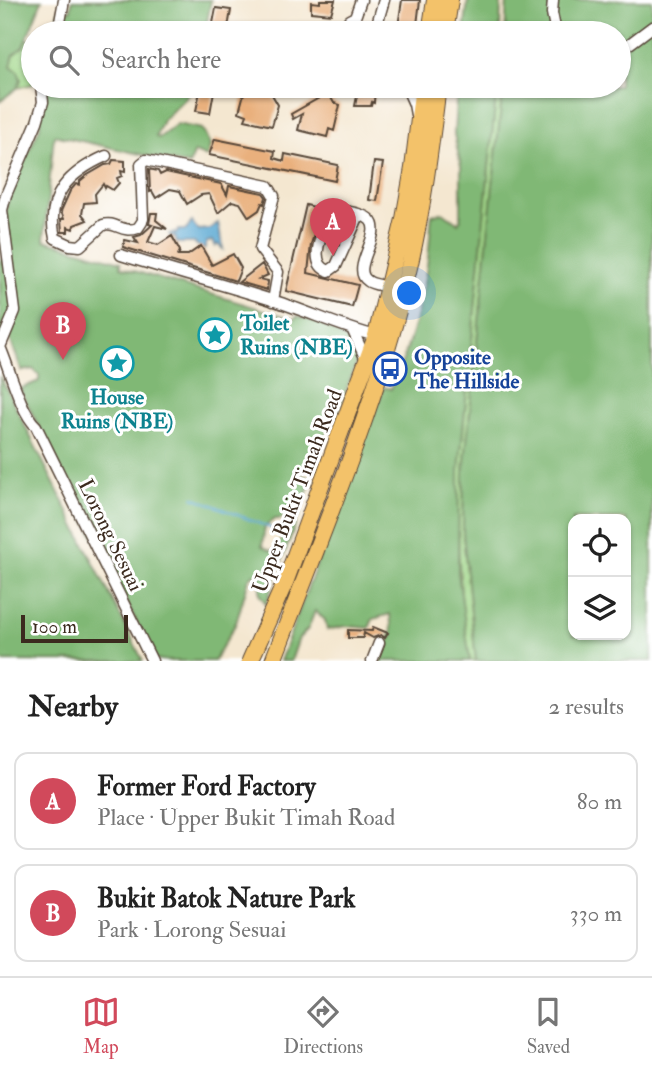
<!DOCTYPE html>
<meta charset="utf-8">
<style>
body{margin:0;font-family:"IM FELL Double Pica",serif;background:#f2f2f2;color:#222}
.controls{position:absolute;right:21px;bottom:21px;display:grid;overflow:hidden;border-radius:14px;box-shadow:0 2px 5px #0004}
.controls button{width:63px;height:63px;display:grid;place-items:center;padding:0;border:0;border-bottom:2px solid #e0e0e0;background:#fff;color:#222;font:35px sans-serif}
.scale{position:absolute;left:21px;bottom:18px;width:107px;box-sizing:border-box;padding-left:7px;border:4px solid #3b2a1e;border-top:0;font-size:19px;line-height:24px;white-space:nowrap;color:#3b2a1e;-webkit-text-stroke:5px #fff;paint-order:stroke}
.you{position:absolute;left:410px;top:294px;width:24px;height:24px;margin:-18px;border:5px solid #fff;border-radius:50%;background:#1a73e8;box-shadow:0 0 0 10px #1a73e833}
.badge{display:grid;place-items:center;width:46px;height:46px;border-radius:50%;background:#d1495b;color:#fff;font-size:23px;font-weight:700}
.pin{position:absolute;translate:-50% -58px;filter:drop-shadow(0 2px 4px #0008)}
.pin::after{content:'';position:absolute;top:37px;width:24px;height:21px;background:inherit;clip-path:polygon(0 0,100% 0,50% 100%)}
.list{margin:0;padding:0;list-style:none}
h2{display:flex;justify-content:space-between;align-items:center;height:91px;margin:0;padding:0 28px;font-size:30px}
h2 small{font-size:23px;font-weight:400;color:#767676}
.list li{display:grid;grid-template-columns:46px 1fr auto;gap:21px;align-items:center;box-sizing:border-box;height:98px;margin:0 14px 14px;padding:0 14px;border:2px solid #e0e0e0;border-radius:14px}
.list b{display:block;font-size:26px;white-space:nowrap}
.list p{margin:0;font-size:23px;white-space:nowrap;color:#767676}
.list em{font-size:23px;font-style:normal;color:#767676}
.icon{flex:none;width:38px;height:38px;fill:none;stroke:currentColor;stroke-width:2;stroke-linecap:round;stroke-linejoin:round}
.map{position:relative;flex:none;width:652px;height:661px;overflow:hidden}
.search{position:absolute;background:#fff;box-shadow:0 2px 5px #0004;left:21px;right:21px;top:21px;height:77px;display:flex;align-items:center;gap:18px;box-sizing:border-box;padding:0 24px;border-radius:38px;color:#767676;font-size:26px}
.sheet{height:315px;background:#fff}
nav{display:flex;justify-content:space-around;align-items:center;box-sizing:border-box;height:98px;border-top:2px solid #e0e0e0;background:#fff;font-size:19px;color:#767676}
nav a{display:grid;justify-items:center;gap:4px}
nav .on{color:#d1495b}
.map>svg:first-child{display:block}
.green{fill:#a0d789;stroke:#6e8054;stroke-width:2}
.forest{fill:#80b875;stroke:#5e714a;stroke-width:2;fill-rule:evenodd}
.water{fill:#59a7d2;stroke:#4a6878;stroke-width:2}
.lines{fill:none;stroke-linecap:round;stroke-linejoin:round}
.stream{stroke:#59a7d2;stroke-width:2}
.building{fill:#e9b07d}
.minor-casing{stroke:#574639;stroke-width:13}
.highway-casing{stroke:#574639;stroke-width:18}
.minor{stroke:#fff;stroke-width:10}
.highway{stroke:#f3c26a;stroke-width:16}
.labels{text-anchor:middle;stroke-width:6;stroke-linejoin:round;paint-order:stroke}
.culture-label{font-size:21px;font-weight:bold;fill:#0d838f;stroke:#fff;text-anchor:start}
.transit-label{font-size:21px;font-weight:bold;fill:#164399;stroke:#fff;text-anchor:start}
.street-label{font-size:21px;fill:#3b2a1e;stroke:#fff}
</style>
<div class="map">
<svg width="652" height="661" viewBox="0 0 652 661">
<rect width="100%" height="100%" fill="#fff"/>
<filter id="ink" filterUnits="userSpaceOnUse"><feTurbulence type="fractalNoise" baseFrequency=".0143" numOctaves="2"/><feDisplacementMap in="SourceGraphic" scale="14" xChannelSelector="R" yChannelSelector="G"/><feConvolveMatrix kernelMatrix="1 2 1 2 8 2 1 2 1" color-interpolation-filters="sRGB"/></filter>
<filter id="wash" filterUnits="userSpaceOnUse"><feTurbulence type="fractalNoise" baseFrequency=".00686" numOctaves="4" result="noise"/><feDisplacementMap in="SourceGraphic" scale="28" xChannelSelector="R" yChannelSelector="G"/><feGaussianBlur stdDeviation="1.57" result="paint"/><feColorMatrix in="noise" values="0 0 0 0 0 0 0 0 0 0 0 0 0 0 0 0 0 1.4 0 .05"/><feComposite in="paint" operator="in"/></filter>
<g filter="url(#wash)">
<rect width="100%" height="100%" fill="#f4e7d0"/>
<!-- green -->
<path class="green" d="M0 23 21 33 33 44V84L17 88 0 101Z
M497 86H503L464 471 463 534 476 661H470C458 597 457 535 459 471Z"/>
<!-- forest -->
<path class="forest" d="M0 0H42L23 47 14 54 11 66 18 71 21 80 17 88 0 101Z
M72 0H211L205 33H54L59 9 71 10Z
M468 0H501L500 33H464Z
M507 0H652V661H476L463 534 464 471 503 86H619V33H505ZM573 519H626V635H573Z
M41 86H197L163 120 156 137 159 138 177 124 202 129 210 145 207 157 195 152 189 165 54 135 44 240 121 262V267L294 319 297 316 320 323 355 345 358 359 336 417 300 475 308 477 311 481 298 518 292 517 291 511 286 512 281 519H275L265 527 262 546 271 551 276 549 291 521 296 523 266 604 260 595V577L254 574 249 579 236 623 214 661H168L155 659 20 389 39 381V375L33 369 22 371 7 331 0 332V261L9 254 5 219 8 197 40 127Z
M457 86H497L459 471 458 572 470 661H380L392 632 390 614 373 619 369 628 345 626 327 630 325 620 315 611 308 629 299 638 291 661H280L384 387 391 389C409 350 423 300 428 258 430 243 430 229 432 215L443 212 458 223 461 219V166L454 134Z
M0 376 143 661H0Z"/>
<!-- water -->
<path class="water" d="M192 222 198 230 209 229 218 223 223 249 217 244 215 247 212 241 207 242 204 250 194 243H177L175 236 172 238 169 234 177 233 179 230H186Z"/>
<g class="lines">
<!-- stream -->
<path class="stream" d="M193 497 288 535"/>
</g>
<g id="blocks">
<!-- building -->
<path class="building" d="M320 0H335L331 14 311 12V2L320 3Z
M402 0H420L416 33H397Z
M216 8 231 10 229 22 226 31 211 33Z
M201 86H215L210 113 196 111Z
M246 86H267L278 105 272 126 245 120 247 115 239 112Z
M359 86H375L374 103 372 102 371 106H355Z
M328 93 334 103 340 105 334 131 329 129 327 137 298 130 302 114 293 119 291 114Z
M215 139 275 151 274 158 284 161 285 154 338 165 335 181 209 155Z
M113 160 125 161V172L121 171 122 176 117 178 119 183 113 190 106 186 105 188 103 184 95 194 96 202 84 203 82 214 87 220 74 225 73 229 68 227V232H62L61 219H64L61 211 70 191 76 184 80 185V181L86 176 105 165 111 164Z
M374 162 383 163 377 201 369 200Z
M149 169 158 171 160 175 166 172 221 184 227 195 229 186 263 193 266 197 264 204 262 203 259 210 249 217 240 203 232 201 218 213 209 194 201 195 187 204 180 191 170 189 156 198 152 191 150 192Z
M306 205 323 209 311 244 308 273 358 285 352 307 286 291Z
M151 213H157L156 220 167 229 155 226 148 242 158 245 172 236 180 251 178 255H188L201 246 212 265 233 254 241 268 236 281 123 247 125 240 138 243 134 237 141 235 152 225 149 224Z
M262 264 268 275 259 279 268 281 267 290 239 282Z
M373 627 388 633 385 638 381 635 373 638 364 633 363 638H348V630L372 631Z"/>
</g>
</g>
<g filter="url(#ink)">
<use href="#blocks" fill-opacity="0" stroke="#574639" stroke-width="2"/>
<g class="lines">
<defs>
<path id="minor" d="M553 0 552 13 556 33
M349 20 355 17 361 0
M58 33 64 0
M377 33V24L384 0
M619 49 628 45 652 27
M41 86 43 102 37 122 6 195 2 210 15 311 0 347C9 367 21 413 36 426L152 661
M406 86 414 104 416 115
M106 156C70 172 45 195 55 238L70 245 80 246 103 225C116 221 122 234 138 228L142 222
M359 215 336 266 329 271C306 264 324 230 329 214L338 210C347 212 363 213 370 220 384 234 349 269 368 281 373 285 382 285 389 287
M143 219 141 164 146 160 268 186 274 196 260 249 278 272 273 301
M121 255C172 271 224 285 275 301 309 312 341 327 376 336
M353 331 367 362
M372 661 379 643"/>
<path id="highway" d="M430 33 435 0
M445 33 450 0
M250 661 286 580 376 336 404 219 413 168 423 86
M273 661C321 536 374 410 406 280 422 216 430 151 438 86"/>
</defs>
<!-- minor casing -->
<use href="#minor" class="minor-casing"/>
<!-- highway casing -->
<use href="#highway" class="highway-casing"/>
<!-- minor -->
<use href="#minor" class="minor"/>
<!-- highway -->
<use href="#highway" class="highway"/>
</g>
</g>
<!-- icons -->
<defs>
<symbol id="sight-ring" viewBox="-11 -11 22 22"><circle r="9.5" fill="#fff" stroke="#0f9aa8" stroke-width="1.5"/><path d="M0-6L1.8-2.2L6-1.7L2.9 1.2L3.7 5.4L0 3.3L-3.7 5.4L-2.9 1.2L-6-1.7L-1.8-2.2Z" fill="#0f9aa8"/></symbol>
<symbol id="bus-ring" viewBox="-11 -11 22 22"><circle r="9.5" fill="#fff" stroke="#1a4fb4" stroke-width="1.5"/><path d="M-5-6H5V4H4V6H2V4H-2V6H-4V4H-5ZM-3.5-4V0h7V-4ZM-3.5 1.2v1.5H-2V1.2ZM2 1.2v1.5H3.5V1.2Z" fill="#1a4fb4"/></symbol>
</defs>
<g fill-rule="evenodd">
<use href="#sight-ring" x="196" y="316" width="38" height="38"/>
<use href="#sight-ring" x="98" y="344" width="38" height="38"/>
<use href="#bus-ring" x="371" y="350" width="38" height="38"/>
</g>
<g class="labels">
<!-- culture labels -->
<g class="culture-label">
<text x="240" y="330">Toilet<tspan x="240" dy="24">Ruins (NBE)</tspan></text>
<text x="117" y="404" text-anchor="middle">House<tspan x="117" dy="24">Ruins (NBE)</tspan></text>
</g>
<!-- transit labels -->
<g class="transit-label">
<text x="414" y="364">Opposite<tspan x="414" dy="24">The Hillside</tspan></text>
</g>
<!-- street labels -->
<g class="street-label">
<text transform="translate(297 491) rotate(-69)" y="7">Upper Bukit Timah Road</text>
<text transform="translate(111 535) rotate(64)" y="7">Lorong Sesuai</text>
</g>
</g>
</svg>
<div class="controls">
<button><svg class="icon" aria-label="locate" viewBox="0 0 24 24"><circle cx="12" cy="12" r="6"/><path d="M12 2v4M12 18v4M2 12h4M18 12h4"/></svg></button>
<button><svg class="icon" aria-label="layers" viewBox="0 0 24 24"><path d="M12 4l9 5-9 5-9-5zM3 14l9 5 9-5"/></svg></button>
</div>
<div class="scale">100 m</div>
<div class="you"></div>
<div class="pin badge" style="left:333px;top:256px">A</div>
<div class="pin badge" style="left:63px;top:360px">B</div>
<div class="search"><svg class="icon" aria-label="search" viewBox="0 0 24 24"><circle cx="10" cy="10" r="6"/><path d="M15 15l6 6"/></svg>Search here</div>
</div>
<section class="sheet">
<h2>Nearby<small>2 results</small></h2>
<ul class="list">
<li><span class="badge">A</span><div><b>Former Ford Factory</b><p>Place · Upper Bukit Timah Road</p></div><em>80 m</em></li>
<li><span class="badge">B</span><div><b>Bukit Batok Nature Park</b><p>Park · Lorong Sesuai</p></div><em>330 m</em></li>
</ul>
</section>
<nav>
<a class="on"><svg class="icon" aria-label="map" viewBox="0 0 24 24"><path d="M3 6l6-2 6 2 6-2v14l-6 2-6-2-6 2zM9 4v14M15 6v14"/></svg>Map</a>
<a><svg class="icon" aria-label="directions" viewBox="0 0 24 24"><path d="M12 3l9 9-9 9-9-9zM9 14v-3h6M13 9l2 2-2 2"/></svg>Directions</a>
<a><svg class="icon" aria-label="saved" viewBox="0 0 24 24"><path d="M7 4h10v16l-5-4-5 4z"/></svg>Saved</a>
</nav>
